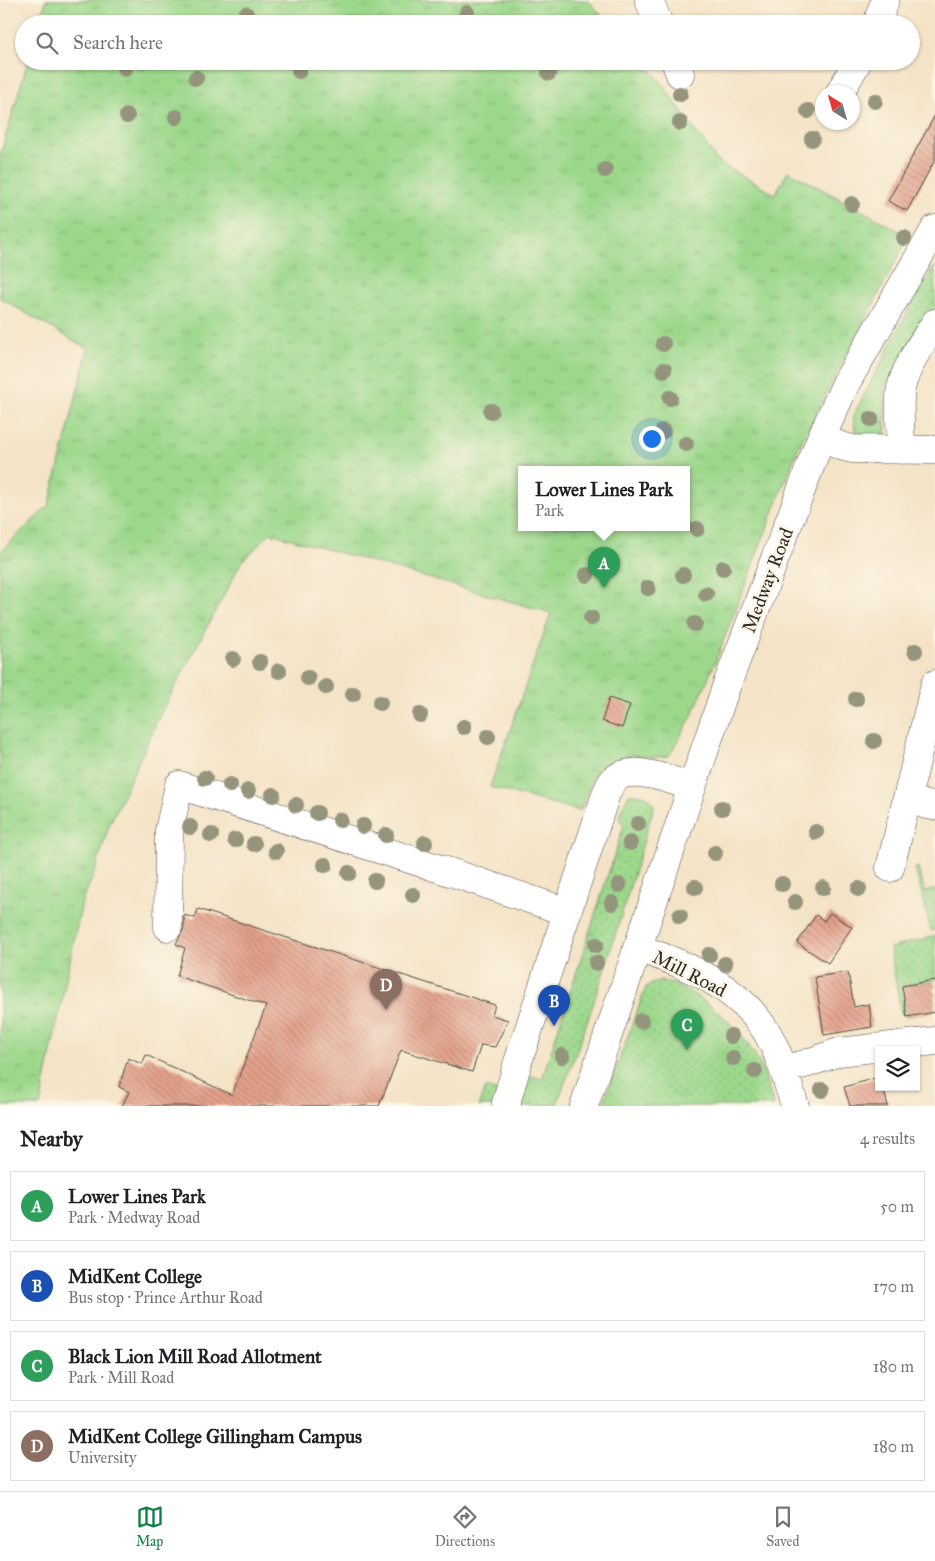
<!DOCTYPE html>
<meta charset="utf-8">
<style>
body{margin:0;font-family:"IM FELL Great Primer",serif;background:#f6f6f6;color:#202124}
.controls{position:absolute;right:15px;bottom:15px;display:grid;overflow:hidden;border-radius:0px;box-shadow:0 1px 4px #0004}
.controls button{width:45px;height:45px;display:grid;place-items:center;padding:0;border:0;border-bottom:1px solid #e0e0e0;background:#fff;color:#202124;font:25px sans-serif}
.compass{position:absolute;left:815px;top:85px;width:45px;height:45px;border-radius:50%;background:#fff;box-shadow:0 1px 4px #0004;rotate:323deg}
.you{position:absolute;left:651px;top:438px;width:18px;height:18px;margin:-12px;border:4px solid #fff;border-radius:50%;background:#1a73e8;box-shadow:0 0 0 8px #1a73e833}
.badge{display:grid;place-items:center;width:32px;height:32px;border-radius:50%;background:#0b8043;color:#fff;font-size:16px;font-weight:700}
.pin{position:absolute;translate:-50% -41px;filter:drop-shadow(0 1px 2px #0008)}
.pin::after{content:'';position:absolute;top:26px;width:18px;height:15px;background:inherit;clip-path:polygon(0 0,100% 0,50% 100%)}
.popup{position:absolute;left:518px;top:466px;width:172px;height:65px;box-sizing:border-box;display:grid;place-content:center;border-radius:0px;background:#fff;filter:drop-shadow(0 1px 4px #0005);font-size:16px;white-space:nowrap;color:#757577}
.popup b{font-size:19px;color:#202124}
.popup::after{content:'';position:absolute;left:50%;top:100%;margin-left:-10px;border:10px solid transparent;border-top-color:#fff}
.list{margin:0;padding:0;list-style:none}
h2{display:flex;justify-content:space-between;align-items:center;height:65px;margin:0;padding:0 20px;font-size:21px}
h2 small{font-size:16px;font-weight:400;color:#757577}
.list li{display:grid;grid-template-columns:32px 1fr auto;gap:15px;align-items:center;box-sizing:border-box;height:70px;margin:0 10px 10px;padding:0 10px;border:1px solid #e0e0e0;border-radius:0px}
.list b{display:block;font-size:19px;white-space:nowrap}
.list p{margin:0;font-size:16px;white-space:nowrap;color:#757577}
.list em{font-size:16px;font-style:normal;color:#757577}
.icon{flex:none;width:28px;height:28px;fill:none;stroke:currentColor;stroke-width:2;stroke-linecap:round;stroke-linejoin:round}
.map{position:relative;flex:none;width:935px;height:1106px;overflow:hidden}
.search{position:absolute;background:#fff;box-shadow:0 1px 4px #0004;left:15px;right:15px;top:15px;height:55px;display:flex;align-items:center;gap:12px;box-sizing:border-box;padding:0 18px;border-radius:28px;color:#757577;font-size:19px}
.sheet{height:385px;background:#fff}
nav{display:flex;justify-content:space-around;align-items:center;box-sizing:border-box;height:70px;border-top:1px solid #e0e0e0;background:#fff;font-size:14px;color:#757577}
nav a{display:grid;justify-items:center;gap:2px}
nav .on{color:#0b8043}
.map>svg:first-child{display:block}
.grass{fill:url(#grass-dots);stroke:#64825c}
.park{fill:url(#park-tufts);stroke:#64825c;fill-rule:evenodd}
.building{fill:url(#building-back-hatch)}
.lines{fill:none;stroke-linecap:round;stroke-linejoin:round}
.minor-casing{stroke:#494742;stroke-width:29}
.major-casing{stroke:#494742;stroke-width:29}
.minor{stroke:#fff;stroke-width:28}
.major{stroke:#fff;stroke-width:28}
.tree{fill:#95957e}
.labels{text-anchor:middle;stroke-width:5;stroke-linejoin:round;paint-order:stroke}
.street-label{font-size:19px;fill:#2b2b2b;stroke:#fcf5e5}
</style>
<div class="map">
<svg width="935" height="1106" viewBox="0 0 935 1106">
<defs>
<pattern id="grass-dots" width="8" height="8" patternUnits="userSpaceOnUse" patternTransform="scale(1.25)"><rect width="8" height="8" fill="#9cd88c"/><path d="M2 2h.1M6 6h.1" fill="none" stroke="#87ba79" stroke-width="1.8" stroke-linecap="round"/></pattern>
<pattern id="park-tufts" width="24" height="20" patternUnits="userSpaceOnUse" patternTransform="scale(1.25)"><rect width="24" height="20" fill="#9cd88c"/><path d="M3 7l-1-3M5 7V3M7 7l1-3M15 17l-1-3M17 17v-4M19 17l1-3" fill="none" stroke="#87ba79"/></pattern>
<pattern id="building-back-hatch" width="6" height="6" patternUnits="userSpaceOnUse" patternTransform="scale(1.25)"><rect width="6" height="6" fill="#e4a28b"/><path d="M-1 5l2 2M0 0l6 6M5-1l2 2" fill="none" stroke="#b98472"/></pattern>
</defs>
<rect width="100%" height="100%" fill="#fcf5e5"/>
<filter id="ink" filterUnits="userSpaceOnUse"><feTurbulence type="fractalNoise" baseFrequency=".02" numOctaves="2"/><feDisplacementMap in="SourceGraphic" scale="10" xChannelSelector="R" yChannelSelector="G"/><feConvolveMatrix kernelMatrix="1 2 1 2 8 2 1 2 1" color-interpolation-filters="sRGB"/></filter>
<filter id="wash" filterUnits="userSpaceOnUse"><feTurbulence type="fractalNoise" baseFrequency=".0096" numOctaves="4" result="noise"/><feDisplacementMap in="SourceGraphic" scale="20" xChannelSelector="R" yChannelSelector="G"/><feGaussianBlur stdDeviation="1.12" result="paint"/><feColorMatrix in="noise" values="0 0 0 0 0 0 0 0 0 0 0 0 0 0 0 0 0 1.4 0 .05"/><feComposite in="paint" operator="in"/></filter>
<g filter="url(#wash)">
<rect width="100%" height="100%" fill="#f4e3c6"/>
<!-- grass -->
<path class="grass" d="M935 266V306L885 387 886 437 869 438 855 431 853 416 916 296Z
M629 794C640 794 651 795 654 806 624 907 595 1008 556 1106H518L527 1075 542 1079 624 825 619 819 621 810Z
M918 867 925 892 935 889V930L931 931 915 868Z
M935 936V980L902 986 907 1017 901 1013 890 948Z
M660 980C701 991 739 1025 759 1062 766 1076 769 1092 774 1106H602L646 987Z
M486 1087 498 1092V1106H478Z"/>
<!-- park -->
<path class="park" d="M46 0H588L609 24H39Z
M28 61H642L660 81 718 162 775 194 788 171 909 236 798 448 716 660 692 716 669 756 656 757 631 755 607 763 594 774 580 811 490 787 551 613 270 533 241 563 160 715 109 826 95 871 82 902 40 1106H0V552L49 505 88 349 0 298V156ZM522 469H686V527H522Z"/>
<g id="blocks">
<!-- building -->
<path class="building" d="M935 115V160L907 211 888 201Z
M609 698 630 705 622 728 602 721Z
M198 909 495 1005 492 1015 508 1020 495 1047 481 1045 472 1072 401 1050 379 1106H122L129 1092 119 1087 128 1058 142 1064 146 1055 232 1095 266 1006 177 976 185 948 176 944 184 928V915L195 918Z
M830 913 852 927 828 963 797 943 816 915 824 921Z
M848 972 854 1007 869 1004 872 1027 824 1035 815 977Z
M935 980V1012L907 1017 902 986Z
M879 1077V1087H883L888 1106H850L844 1087Z"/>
</g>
</g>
<g filter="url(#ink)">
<use href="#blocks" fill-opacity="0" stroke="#494742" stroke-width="1"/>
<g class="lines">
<defs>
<path id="minor" d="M649 0 659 24
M877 24 885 0
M675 61 680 74
M840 92 858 61
M821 438 841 446 852 449 935 450
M901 450C901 431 898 406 901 388 907 364 922 343 935 323
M908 798 926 805 935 806
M890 868 935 684
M168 927 169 831 179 785 456 874 567 912
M637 948C686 964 737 986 766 1031 780 1054 787 1081 795 1106
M784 1069 805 1064 839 1052 935 1041
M507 1106 506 1103 518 1062 606 794C608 790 610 784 613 781 630 762 673 781 692 787"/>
<path id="major" d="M584 1106 726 687 821 438 846 383 935 229"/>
</defs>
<!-- minor casing -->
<use href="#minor" class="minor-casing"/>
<!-- major casing -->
<use href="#major" class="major-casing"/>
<!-- minor -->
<use href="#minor" class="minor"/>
<!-- major -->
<use href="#major" class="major"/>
</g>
<!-- trees -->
<g class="tree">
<circle cx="467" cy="13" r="8"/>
<circle cx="246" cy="14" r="8"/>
<circle cx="125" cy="69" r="8"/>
<circle cx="299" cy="71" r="8"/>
<circle cx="549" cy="73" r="8"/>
<circle cx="196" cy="78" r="8"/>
<circle cx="680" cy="94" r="8"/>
<circle cx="875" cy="101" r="8"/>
<circle cx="808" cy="111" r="8"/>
<circle cx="127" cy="116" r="8"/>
<circle cx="176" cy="117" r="8"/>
<circle cx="680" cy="123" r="8"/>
<circle cx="812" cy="139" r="8"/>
<circle cx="605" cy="170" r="8"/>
<circle cx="852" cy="204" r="8"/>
<circle cx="904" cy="238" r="8"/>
<circle cx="663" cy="344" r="8"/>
<circle cx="664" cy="370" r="8"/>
<circle cx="670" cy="398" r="8"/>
<circle cx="491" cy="411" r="8"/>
<circle cx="871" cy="419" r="8"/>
<circle cx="663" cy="431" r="8"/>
<circle cx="686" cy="444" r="8"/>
<circle cx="697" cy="529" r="8"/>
<circle cx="723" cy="568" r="8"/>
<circle cx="587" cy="575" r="8"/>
<circle cx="683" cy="575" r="8"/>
<circle cx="648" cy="588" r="8"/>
<circle cx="706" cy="594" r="8"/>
<circle cx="591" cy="618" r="8"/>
<circle cx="695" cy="624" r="8"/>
<circle cx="915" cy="651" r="8"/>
<circle cx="233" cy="659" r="8"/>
<circle cx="260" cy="662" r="8"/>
<circle cx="279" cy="671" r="8"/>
<circle cx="308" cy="678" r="8"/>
<circle cx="326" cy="687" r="8"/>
<circle cx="353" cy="694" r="8"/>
<circle cx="856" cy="699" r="8"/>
<circle cx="380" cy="703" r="8"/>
<circle cx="420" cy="715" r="8"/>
<circle cx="464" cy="727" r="8"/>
<circle cx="488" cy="737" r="8"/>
<circle cx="874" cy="741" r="8"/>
<circle cx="205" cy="778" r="8"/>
<circle cx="230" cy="785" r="8"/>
<circle cx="248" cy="791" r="8"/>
<circle cx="273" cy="795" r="8"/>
<circle cx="296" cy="805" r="8"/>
<circle cx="722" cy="808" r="8"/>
<circle cx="317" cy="813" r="8"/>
<circle cx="340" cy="820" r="8"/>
<circle cx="638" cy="824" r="8"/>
<circle cx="363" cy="826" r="8"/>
<circle cx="190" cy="827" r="8"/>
<circle cx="816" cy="832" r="8"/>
<circle cx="211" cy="835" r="8"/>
<circle cx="386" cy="835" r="8"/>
<circle cx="235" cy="840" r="8"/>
<circle cx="425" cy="843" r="8"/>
<circle cx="630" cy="843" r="8"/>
<circle cx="254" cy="844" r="8"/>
<circle cx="276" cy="851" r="8"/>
<circle cx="715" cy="853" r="8"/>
<circle cx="325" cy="865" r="8"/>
<circle cx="349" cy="873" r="8"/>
<circle cx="375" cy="881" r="8"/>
<circle cx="782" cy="884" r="8"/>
<circle cx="619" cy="885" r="8"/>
<circle cx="695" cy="887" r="8"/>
<circle cx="823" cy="888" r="8"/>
<circle cx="859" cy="889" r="8"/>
<circle cx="413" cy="895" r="8"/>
<circle cx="795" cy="902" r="8"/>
<circle cx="612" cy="903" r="8"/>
<circle cx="680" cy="916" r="8"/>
<circle cx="596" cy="945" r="8"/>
<circle cx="709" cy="955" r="8"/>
<circle cx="596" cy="963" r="8"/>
<circle cx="725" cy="964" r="8"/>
<circle cx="641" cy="1021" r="8"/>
<circle cx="731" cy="1036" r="8"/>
<circle cx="562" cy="1056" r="8"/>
<circle cx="733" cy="1058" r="8"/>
<circle cx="755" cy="1071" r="8"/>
<circle cx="822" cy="1090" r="8"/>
</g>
</g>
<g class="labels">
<!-- street labels -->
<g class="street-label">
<text transform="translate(767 580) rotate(-69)" y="7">Medway Road</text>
<text transform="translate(690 973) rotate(27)" y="7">Mill Road</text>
</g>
</g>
</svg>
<div class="controls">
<button><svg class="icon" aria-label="layers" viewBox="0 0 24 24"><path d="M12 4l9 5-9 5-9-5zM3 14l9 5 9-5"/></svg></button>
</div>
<svg class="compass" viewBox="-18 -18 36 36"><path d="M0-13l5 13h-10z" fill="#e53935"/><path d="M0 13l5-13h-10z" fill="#757577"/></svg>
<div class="you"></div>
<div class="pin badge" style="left:604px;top:588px;background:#2e9e5b">A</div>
<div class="popup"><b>Lower Lines Park</b>Park</div>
<div class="pin badge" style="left:554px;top:1026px;background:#1a4fb4">B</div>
<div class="pin badge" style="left:687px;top:1050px;background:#2e9e5b">C</div>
<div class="pin badge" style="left:386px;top:1010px;background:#8d6e63">D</div>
<div class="search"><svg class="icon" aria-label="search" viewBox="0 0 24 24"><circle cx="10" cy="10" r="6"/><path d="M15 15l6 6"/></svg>Search here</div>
</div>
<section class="sheet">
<h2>Nearby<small>4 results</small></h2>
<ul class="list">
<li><span class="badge" style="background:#2e9e5b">A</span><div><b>Lower Lines Park</b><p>Park · Medway Road</p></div><em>50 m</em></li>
<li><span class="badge" style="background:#1a4fb4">B</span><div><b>MidKent College</b><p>Bus stop · Prince Arthur Road</p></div><em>170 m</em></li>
<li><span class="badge" style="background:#2e9e5b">C</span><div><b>Black Lion Mill Road Allotment</b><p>Park · Mill Road</p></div><em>180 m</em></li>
<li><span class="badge" style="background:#8d6e63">D</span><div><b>MidKent College Gillingham Campus</b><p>University</p></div><em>180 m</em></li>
</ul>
</section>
<nav>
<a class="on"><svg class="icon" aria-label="map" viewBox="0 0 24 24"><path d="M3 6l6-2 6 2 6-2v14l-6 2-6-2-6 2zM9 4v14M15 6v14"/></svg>Map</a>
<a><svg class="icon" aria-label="directions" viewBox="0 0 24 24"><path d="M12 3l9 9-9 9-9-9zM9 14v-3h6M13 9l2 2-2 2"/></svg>Directions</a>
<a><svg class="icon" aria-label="saved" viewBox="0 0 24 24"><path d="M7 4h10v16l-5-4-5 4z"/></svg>Saved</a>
</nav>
